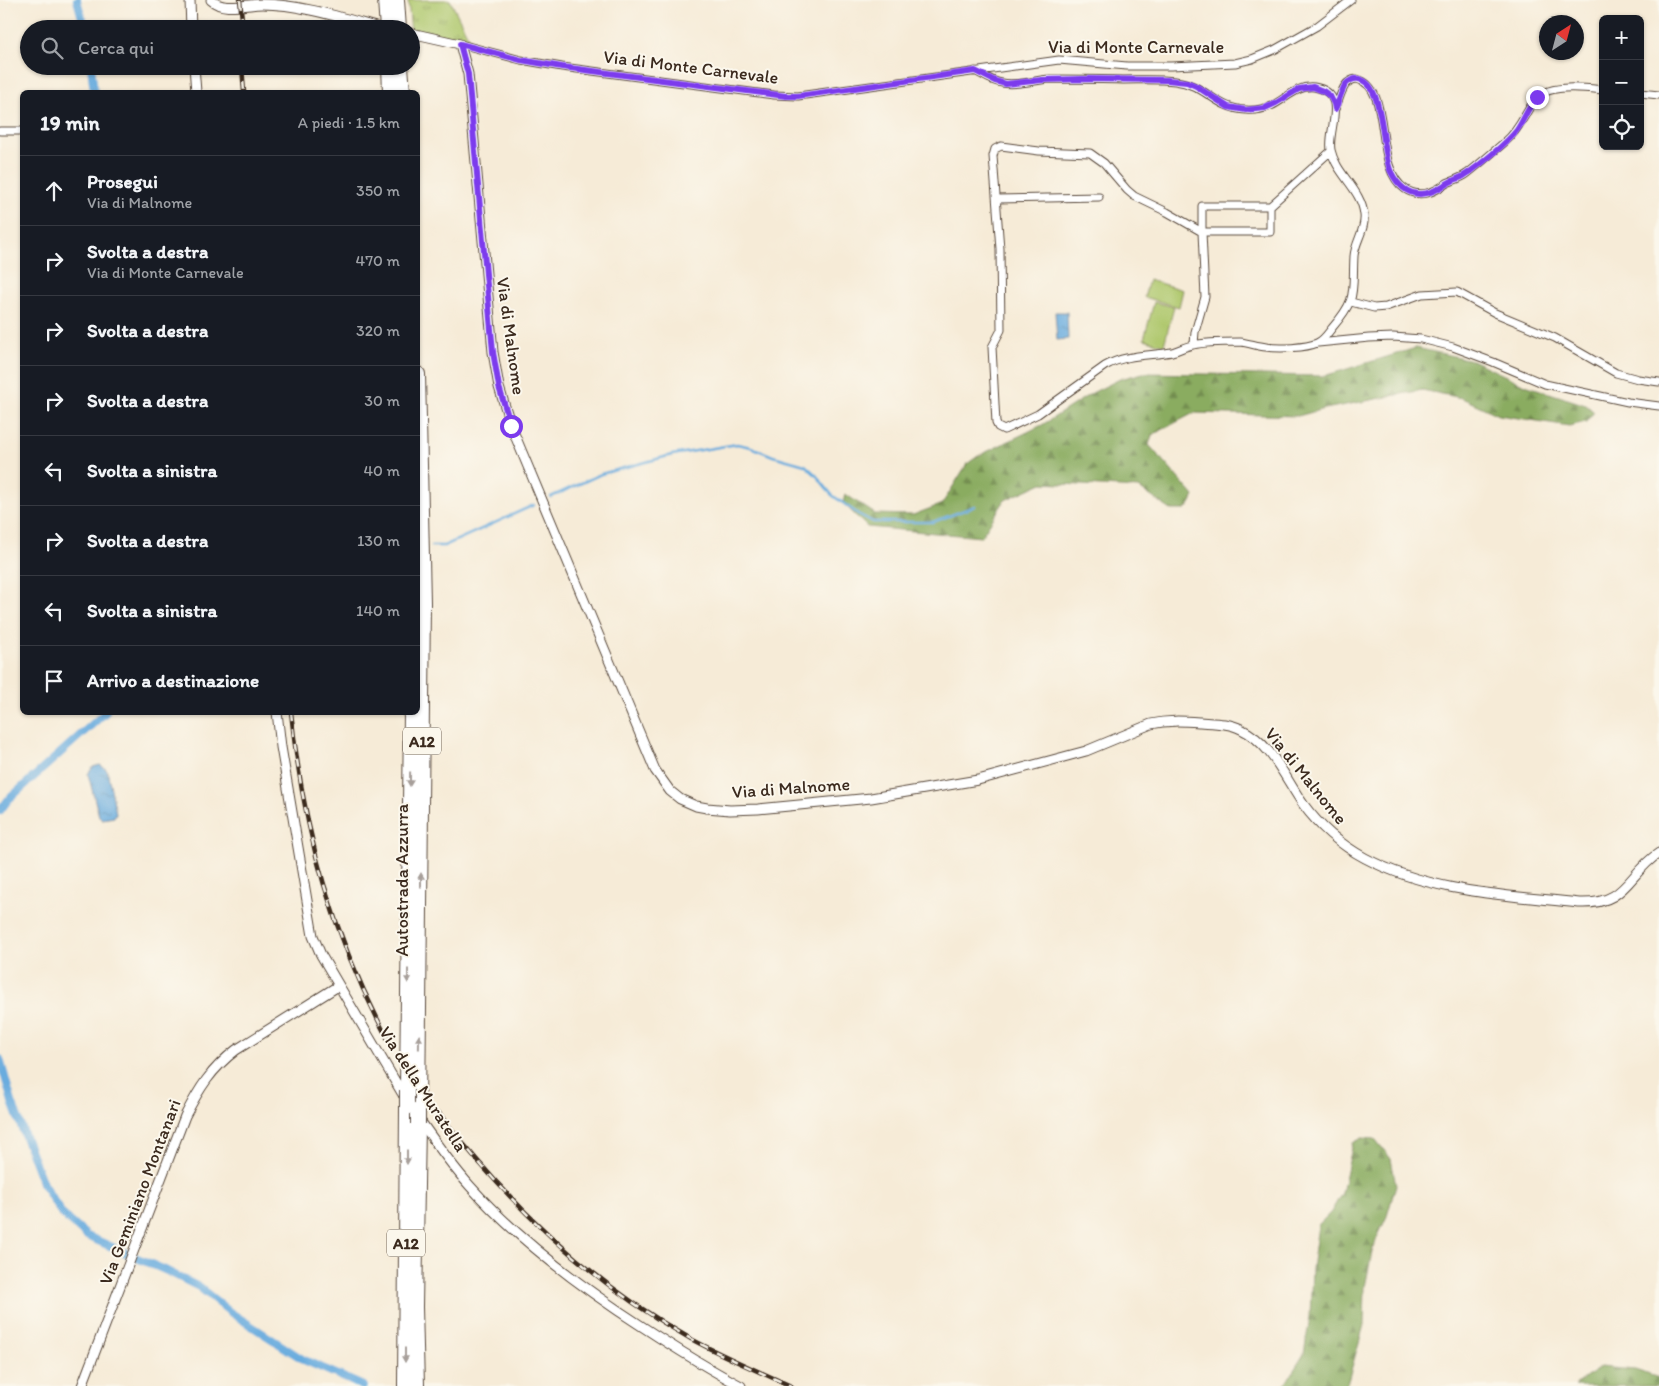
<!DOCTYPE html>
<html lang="it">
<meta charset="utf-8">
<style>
body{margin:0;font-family:Itim,sans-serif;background:#242831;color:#f1f3f6}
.controls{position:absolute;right:15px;top:15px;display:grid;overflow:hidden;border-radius:8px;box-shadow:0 1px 4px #0004}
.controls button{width:45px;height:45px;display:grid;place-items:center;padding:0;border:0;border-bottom:1px solid #363941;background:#171b24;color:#f1f3f6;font:25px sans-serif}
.compass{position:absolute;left:1539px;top:15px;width:45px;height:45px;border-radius:50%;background:#171b24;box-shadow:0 1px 4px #0004;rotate:36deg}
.stop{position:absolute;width:15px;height:15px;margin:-11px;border:4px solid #7c3aed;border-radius:50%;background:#fff}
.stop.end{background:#7c3aed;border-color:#fff;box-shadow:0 1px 5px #0008}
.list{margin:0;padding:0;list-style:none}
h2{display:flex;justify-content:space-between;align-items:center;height:65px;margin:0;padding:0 20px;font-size:21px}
h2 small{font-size:16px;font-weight:400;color:#9ea1a6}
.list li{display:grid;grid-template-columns:32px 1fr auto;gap:15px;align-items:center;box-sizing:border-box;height:70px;padding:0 20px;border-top:1px solid #363941}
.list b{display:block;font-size:19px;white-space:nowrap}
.list p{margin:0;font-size:16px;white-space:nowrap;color:#9ea1a6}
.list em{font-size:16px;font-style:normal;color:#9ea1a6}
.icon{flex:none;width:28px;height:28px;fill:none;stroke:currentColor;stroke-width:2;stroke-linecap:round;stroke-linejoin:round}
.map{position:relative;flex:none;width:1659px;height:1386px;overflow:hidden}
.search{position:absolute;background:#171b24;box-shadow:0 1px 4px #0004;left:20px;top:20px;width:400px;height:55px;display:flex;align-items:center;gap:12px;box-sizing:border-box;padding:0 18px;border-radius:28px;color:#9ea1a6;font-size:19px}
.panel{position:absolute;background:#171b24;box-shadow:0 1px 4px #0004;left:20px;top:90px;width:400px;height:625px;border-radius:8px}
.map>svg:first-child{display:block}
.grass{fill:url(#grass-tufts);stroke:#747845}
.forest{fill:url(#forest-firs);stroke:#626b3f}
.pitch{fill:#aec76c;stroke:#747845}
.water{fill:url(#water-ripples);stroke:#526b7e}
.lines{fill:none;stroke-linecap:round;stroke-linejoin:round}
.stream{stroke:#69acde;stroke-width:2.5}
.canal{stroke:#69acde;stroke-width:8}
.minor-casing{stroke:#57473a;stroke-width:9}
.tertiary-casing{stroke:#57473a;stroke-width:11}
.motorway-casing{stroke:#57473a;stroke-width:16}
.minor{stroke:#fff;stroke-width:7}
.tertiary{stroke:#fff;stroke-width:9}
.motorway{stroke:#fff;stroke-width:14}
.rail-casing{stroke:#3b2a1e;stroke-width:4.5}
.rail{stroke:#fbf7ec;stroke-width:2.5;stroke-dasharray:8;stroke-linecap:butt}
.motorway-bridge-casing{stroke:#57473a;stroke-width:16;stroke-linecap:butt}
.motorway-bridge{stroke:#fff;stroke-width:14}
.oneway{fill:#a79f9a}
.route{stroke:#7c3aed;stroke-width:6}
.labels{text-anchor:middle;stroke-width:4;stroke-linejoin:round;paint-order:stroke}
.shield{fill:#fbf7ec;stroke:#75685c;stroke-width:1}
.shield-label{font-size:16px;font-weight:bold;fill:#3b2a1e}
.street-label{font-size:18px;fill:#3b2a1e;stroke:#fbf7ec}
</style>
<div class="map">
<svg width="1659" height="1386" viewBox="0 0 1659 1386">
<defs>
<pattern id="grass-tufts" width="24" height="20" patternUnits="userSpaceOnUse" patternTransform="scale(1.25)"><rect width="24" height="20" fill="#aec76c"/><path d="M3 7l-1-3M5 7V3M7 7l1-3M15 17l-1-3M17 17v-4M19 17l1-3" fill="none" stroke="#8fa258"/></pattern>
<pattern id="forest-firs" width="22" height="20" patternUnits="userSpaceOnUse" patternTransform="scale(1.25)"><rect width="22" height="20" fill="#8aac60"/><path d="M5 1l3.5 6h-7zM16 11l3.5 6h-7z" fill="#728c4f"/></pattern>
<pattern id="water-ripples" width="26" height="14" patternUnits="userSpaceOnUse" patternTransform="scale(1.25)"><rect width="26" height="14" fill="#69acde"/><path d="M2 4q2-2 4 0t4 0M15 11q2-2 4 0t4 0" fill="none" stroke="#588cb3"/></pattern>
</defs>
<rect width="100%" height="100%" fill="#fbf7ec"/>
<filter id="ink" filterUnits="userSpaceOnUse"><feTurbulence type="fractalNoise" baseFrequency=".02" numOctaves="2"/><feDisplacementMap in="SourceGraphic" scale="10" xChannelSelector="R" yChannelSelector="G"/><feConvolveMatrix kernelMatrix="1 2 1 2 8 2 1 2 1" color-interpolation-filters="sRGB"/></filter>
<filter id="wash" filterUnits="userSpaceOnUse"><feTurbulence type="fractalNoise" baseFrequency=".0096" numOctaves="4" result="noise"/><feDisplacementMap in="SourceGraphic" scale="20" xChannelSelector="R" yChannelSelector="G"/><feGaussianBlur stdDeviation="1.12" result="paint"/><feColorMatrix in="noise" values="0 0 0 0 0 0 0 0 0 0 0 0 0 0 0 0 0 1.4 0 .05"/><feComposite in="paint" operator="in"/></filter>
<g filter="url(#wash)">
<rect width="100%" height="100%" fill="#f6ebd7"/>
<!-- grass -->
<path class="grass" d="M408 0H450L473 46 411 32Z"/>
<!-- forest -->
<path class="forest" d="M1416 348 1472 360 1525 385 1586 405 1594 412 1586 422 1569 426 1499 415 1462 398 1422 390 1320 410 1298 416 1194 413 1152 435 1149 445 1194 496 1190 504 1185 510H1171L1139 488 1042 483 1005 500 981 537 867 527 843 503 845 494 875 514 913 515 942 504 967 464 978 456 1042 425 1092 393 1120 379 1143 373 1324 376Z
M1362 1138 1375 1139 1391 1159 1396 1185 1387 1216 1373 1247 1365 1287 1364 1325 1348 1381 1345 1386H1284L1304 1354 1310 1316 1312 1269 1318 1225 1331 1212 1342 1193 1353 1143Z
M1600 1367 1635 1370 1659 1378V1386H1575Z"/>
<!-- pitch -->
<path class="pitch" d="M1149 280 1183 290 1179 307 1144 297Z
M1154 302 1174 307 1164 345 1144 339Z"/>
<!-- water -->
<path class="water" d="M1055 312H1067L1068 339 1057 340Z
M100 765 107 770 116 813 114 817 102 819 99 816 88 774 93 767Z"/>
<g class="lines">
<!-- stream -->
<path class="stream" d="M551 497 601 474 627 467 672 455 737 444 751 447 773 456 805 465 816 475 832 495 858 514 873 522H933L975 506
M432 546H444L534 505"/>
<!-- canal -->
<path class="canal" d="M77 0 85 29
M91 66 94 92
M0 811 8 800 106 712
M0 1059 12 1102 43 1184 62 1214 87 1236 167 1271 199 1287 230 1312 304 1360 363 1386"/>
</g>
</g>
<g filter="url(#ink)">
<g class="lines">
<defs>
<path id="minor" d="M460 44 521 60 562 67 774 95 798 96 1059 60 1127 66H1171L1235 63 1252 59 1274 50 1317 26 1351 0
M975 71C983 75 992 82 1002 83 1018 86 1034 80 1050 79 1074 79 1099 79 1123 80 1141 80 1158 79 1175 81 1205 84 1216 109 1246 110 1255 111 1263 109 1271 106 1286 99 1297 85 1314 87 1350 93 1327 129 1331 150 1336 174 1362 190 1364 215 1366 229 1355 242 1354 256 1352 293 1358 298 1332 328 1328 333 1324 340 1317 343 1306 348 1279 349 1266 347 1257 346 1249 343 1240 342 1227 342 1205 342 1193 345 1186 346 1179 350 1172 352 1150 356 1126 354 1105 366L1038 414 1004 430 998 427 996 423 992 347 1001 330 1000 249 993 156 995 149 1001 146 1039 151 1090 153 1104 163 1127 190 1134 196 1167 212 1202 232 1205 297 1195 332 1194 344
M1640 93 1659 95
M1335 109C1341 97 1342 80 1357 79 1394 88 1372 167 1405 189 1411 193 1419 195 1427 193 1434 192 1441 187 1447 183 1454 180 1462 178 1468 173 1481 163 1493 152 1506 141 1519 130 1524 115 1534 101 1546 83 1584 88 1603 90
M0 131H22
M998 199 1099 197
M1202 206H1270V232H1202Z
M1270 206 1331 151
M1351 302 1374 308 1386 307 1422 294 1457 292 1495 313 1555 338 1616 373 1638 379 1659 382
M1318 343 1369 338 1393 337 1421 339 1453 347 1493 362 1545 384 1628 402 1659 406"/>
<path id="tertiary" d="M190 0 191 29
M211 0C224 12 246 4 262 4 299 4 343 18 379 28
M411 33 460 44 468 74 493 352 499 387 511 426 655 770 670 791 680 799 696 806 707 808 730 810 758 809 871 798 978 780 1086 751 1151 724C1168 720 1183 721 1200 722 1214 723 1229 723 1241 729 1271 743 1285 778 1303 804 1319 826 1341 845 1365 858 1431 893 1507 895 1579 903 1627 905 1627 874 1659 853
M194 66 196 92
M277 712 281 747 313 936 321 955 405 1098
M419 1119C435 1142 451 1165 470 1186 519 1241 581 1287 643 1327 675 1348 707 1368 741 1386
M82 1386 185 1116C199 1089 211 1069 236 1050L338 986"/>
<path id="motorway" d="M385 0 387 29
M397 0 399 29
M389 66 390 92
M401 66 403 92
M418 374 423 603 418 1109
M407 1090 411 712
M405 1386 407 1108
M417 1386 415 1307 418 1124"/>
</defs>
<!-- minor casing -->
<use href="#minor" class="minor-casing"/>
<!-- tertiary casing -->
<use href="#tertiary" class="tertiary-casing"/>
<!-- motorway casing -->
<use href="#motorway" class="motorway-casing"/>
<!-- minor -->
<use href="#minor" class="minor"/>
<!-- tertiary -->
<use href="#tertiary" class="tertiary"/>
<!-- motorway -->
<use href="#motorway" class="motorway"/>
<defs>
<path id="rail" d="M240 0 243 29
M242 66 244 92
M291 712C304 835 332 936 391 1045
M439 1113C509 1205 590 1282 691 1339 723 1356 757 1371 791 1386"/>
</defs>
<!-- rail casing -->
<use href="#rail" class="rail-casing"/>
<!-- rail -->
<use href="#rail" class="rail"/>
<defs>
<path id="motorway-bridge" d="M407 1108V1090
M418 1124V1109"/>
</defs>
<!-- motorway-bridge casing -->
<use href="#motorway-bridge" class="motorway-bridge-casing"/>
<!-- motorway-bridge -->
<use href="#motorway-bridge" class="motorway-bridge"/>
</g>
<!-- one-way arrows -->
<defs><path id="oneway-solid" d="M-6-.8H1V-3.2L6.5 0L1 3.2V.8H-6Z" transform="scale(1.25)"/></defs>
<g class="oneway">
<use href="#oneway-solid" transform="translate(410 779) rotate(91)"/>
<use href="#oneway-solid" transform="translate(421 880) rotate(-90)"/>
<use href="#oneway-solid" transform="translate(408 976) rotate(90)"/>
<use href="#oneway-solid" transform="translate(419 1042) rotate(-89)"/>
<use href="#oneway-solid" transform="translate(407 1157) rotate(90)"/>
<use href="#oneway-solid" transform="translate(405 1355) rotate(90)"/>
</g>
</g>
<g class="lines" filter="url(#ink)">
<!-- route -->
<path class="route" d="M511 426 499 387 493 352 468 74 460 44 521 60 562 67 786 96H798L975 71 995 81 1006 84 1042 80 1082 79 1167 80 1187 82 1196 86 1228 107 1246 110 1265 108 1276 103 1299 89 1313 87 1323 91 1330 96 1334 104 1335 109C1339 102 1341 92 1345 85 1348 81 1354 78 1359 79 1385 84 1381 152 1391 172 1397 184 1407 194 1420 194 1432 194 1442 186 1452 181 1456 179 1461 178 1465 175 1478 167 1508 142 1517 130 1524 120 1528 107 1537 97"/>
</g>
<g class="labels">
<!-- shield labels -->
<g class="shield">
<rect x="403" y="727.5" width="38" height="27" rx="4"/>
<rect x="387" y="1229.5" width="38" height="27" rx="4"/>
</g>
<g class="shield-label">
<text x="422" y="747">A12</text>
<text x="406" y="1249">A12</text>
</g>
<!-- street labels -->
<g class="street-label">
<text x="1136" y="53">Via di Monte Carnevale</text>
<text transform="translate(691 67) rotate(7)" y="6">Via di Monte Carnevale</text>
<text transform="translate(511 336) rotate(82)" y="6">Via di Malnome</text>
<text transform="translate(1306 776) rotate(51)" y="6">Via di Malnome</text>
<text transform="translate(791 788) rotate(-4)" y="6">Via di Malnome</text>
<text transform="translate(402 880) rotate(-90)" y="6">Autostrada Azzurra</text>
<text transform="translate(423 1089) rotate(57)" y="6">Via della Muratella</text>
<text transform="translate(140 1192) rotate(-69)" y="6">Via Geminiano Montanari</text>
</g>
</g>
</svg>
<div class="controls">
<button>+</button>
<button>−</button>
<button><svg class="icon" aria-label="locate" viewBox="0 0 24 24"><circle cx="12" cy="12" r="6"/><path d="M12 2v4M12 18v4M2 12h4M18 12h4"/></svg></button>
</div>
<svg class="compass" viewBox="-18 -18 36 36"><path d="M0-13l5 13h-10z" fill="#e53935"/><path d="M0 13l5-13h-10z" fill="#9ea1a6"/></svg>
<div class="stop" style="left:511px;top:426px"></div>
<div class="stop end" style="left:1537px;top:97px"></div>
<div class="search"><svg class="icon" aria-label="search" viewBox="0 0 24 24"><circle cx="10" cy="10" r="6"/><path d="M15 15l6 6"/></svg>Cerca qui</div>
<section class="panel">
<h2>19 min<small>A piedi · 1.5 km</small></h2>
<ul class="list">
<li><svg class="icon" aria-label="ahead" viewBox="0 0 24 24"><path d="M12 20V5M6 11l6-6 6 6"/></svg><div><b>Prosegui</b><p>Via di Malnome</p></div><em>350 m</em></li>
<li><svg class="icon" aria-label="right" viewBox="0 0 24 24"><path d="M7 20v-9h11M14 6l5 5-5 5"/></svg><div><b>Svolta a destra</b><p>Via di Monte Carnevale</p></div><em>470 m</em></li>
<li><svg class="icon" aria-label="right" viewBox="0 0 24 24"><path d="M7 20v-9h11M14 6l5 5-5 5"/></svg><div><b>Svolta a destra</b></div><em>320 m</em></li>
<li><svg class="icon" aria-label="right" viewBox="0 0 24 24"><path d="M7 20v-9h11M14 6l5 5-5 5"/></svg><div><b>Svolta a destra</b></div><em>30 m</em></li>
<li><svg class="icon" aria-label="left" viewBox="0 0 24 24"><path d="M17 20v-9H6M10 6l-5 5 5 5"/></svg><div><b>Svolta a sinistra</b></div><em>40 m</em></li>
<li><svg class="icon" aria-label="right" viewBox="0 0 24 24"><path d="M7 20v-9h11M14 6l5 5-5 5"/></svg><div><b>Svolta a destra</b></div><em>130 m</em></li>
<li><svg class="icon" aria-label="left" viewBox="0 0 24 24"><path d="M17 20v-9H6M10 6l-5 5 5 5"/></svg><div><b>Svolta a sinistra</b></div><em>140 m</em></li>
<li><svg class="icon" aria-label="arrive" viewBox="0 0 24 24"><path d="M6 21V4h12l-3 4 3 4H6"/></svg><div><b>Arrivo a destinazione</b></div></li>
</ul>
</section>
</div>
